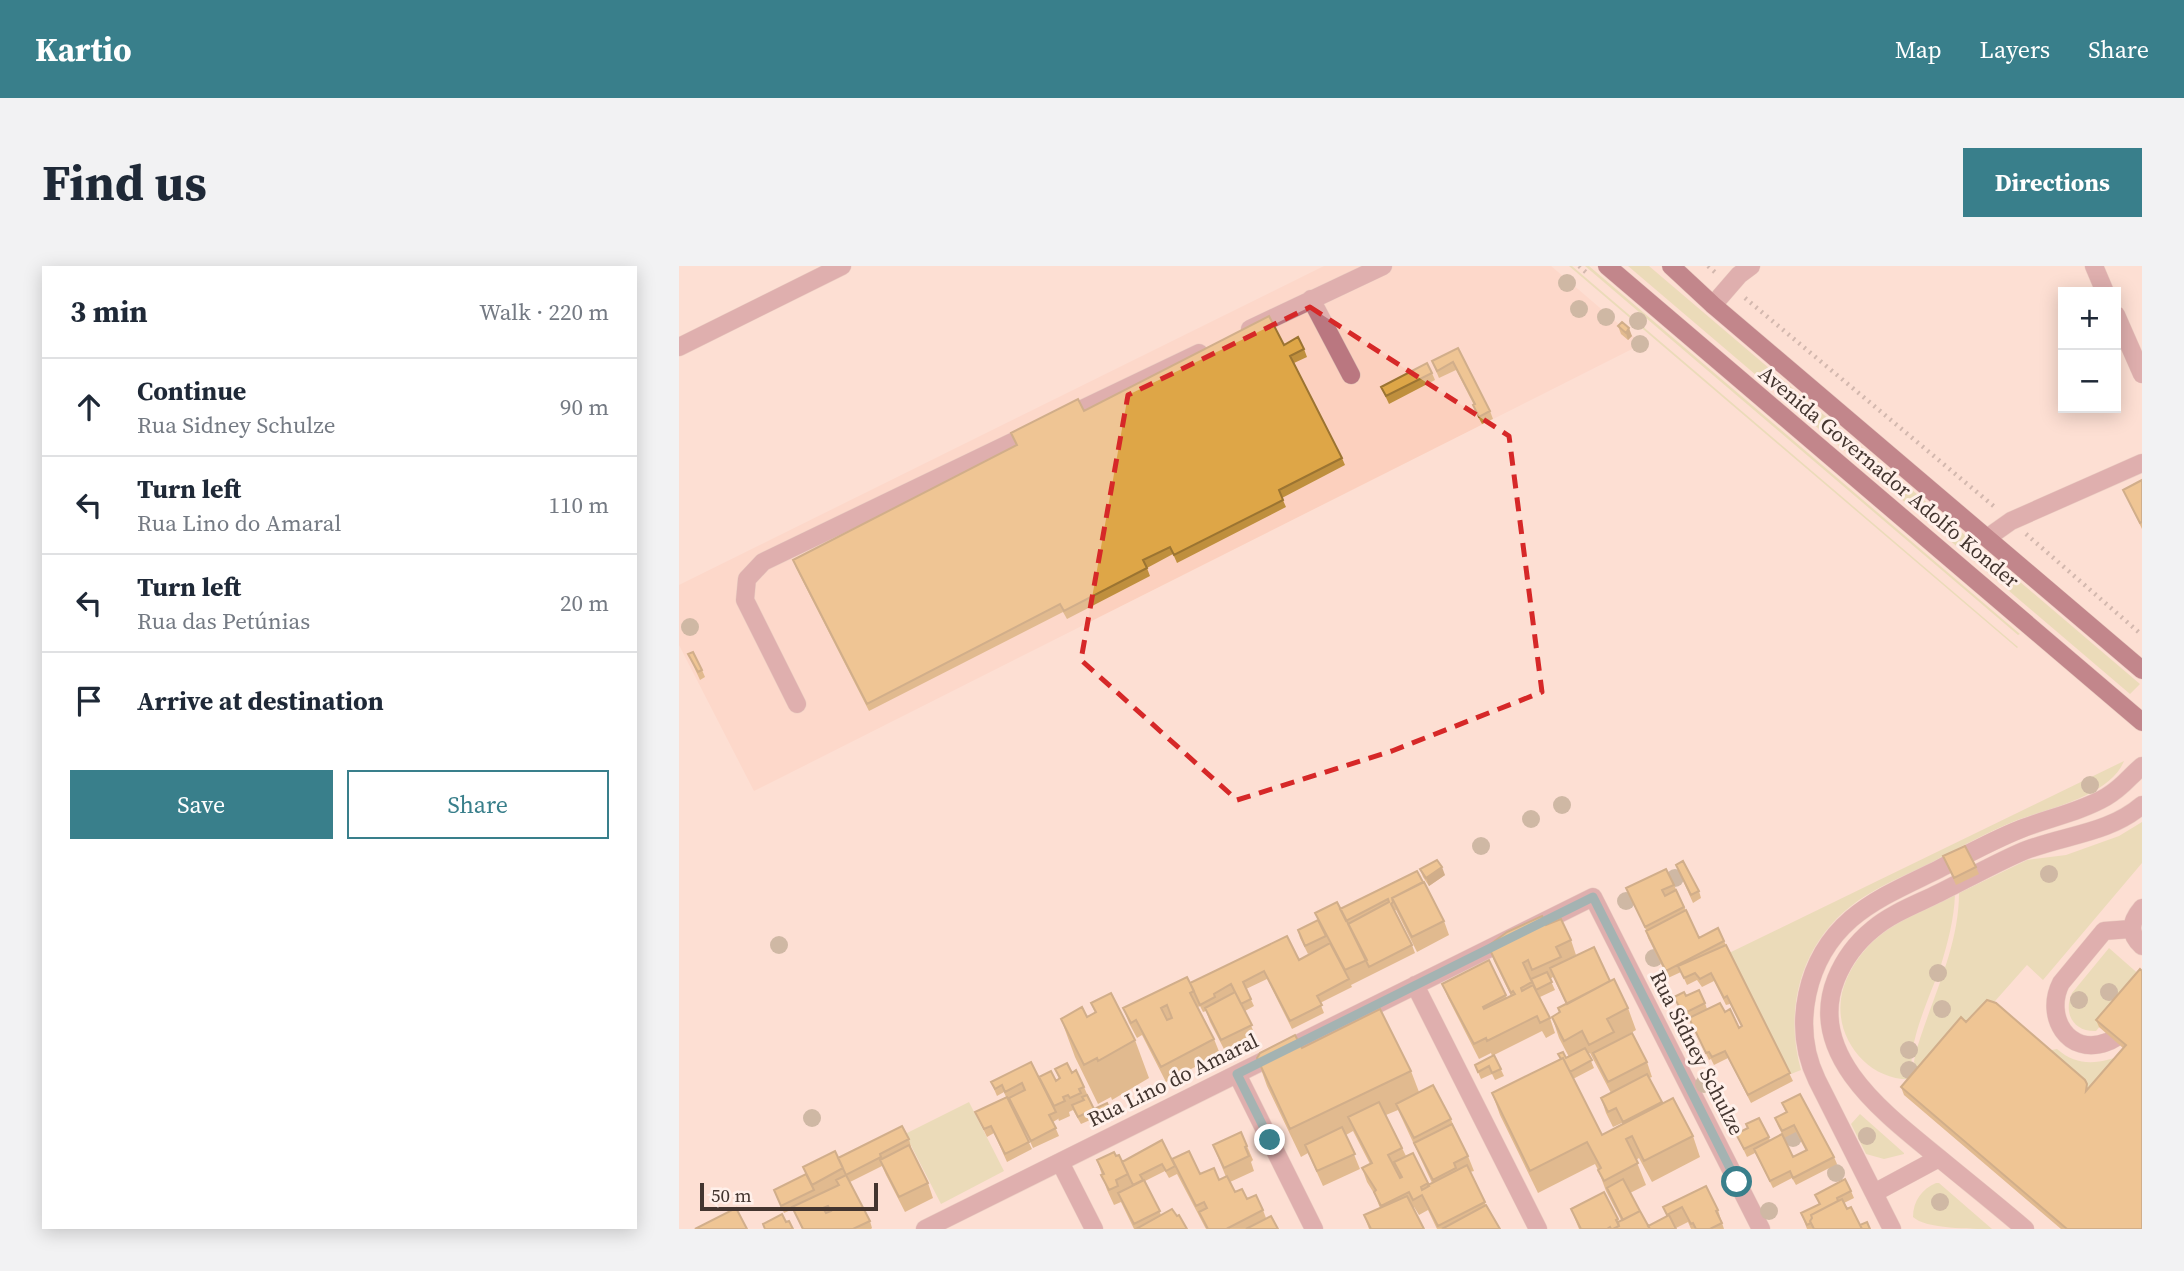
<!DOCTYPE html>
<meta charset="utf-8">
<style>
body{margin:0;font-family:"Source Serif 4",serif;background:#f2f2f3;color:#1f2937}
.controls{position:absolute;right:21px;top:21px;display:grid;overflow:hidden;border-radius:0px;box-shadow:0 4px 18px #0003}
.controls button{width:63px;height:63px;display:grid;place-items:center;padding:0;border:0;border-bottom:2px solid #e0e1e3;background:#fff;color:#1f2937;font:35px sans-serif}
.scale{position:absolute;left:21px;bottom:18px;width:178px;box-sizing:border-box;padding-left:7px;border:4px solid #43352f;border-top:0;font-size:19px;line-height:24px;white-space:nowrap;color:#43352f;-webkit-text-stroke:5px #fff0ea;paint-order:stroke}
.stop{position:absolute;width:21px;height:21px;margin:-16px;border:5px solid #397f8b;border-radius:50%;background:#fff}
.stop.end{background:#397f8b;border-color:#fff;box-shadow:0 2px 7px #0008}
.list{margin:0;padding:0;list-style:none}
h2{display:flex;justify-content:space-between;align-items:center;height:91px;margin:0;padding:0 28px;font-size:30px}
h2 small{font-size:23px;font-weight:400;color:#747a83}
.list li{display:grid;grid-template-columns:46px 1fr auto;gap:21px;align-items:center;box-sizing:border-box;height:98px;padding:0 28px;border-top:2px solid #e0e1e3}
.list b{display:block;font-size:26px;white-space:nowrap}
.list p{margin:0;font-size:23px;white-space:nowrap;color:#747a83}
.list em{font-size:23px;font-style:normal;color:#747a83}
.actions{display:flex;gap:14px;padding:21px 28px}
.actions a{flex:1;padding:16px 0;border:2px solid #397f8b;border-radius:0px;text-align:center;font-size:24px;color:#397f8b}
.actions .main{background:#397f8b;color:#fff}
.icon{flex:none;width:38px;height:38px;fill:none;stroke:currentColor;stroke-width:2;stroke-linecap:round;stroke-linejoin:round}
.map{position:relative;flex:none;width:1463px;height:963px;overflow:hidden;border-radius:0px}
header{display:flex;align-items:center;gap:42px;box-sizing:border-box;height:98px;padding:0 35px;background:#397f8b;color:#fff}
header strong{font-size:33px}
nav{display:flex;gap:38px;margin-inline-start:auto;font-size:24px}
.intro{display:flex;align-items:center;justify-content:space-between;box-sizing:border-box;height:168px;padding:0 42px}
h1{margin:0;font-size:49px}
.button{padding:18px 32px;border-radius:0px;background:#397f8b;color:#fff;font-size:24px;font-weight:700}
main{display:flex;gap:42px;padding:0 42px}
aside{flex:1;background:#fff;border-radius:0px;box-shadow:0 4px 18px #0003}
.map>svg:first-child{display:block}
.built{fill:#fcd0be}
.green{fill:#d5d89a}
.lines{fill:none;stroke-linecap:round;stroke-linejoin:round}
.minor-casing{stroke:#d8bdb2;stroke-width:19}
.major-casing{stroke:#d8bdb2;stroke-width:19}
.path{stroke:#9f8980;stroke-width:4.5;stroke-dasharray:2 5;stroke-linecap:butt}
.minor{stroke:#ba7780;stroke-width:18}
.major{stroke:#7a1c34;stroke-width:18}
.tree{fill:#978a6c}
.wall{fill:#bf8f3d;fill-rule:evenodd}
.shaded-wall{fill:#9b7432}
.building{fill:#dea647;stroke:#9b7432;stroke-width:2;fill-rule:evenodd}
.route{stroke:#397f8b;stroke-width:9}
.marked{fill:none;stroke:#d62828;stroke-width:5;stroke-dasharray:14 9;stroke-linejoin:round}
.labels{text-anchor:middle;stroke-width:6;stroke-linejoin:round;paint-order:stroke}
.street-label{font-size:21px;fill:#43352f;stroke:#fff0ea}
</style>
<header>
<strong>Kartio</strong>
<nav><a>Map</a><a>Layers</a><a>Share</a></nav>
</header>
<div class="intro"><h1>Find us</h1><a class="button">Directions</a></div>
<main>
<aside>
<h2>3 min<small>Walk · 220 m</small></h2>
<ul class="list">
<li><svg class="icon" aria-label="ahead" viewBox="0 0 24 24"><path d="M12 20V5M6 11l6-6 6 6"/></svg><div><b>Continue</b><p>Rua Sidney Schulze</p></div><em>90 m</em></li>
<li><svg class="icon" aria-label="left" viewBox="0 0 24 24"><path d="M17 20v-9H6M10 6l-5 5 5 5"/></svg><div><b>Turn left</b><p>Rua Lino do Amaral</p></div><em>110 m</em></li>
<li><svg class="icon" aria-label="left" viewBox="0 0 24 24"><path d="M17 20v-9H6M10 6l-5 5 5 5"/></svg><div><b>Turn left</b><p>Rua das Petúnias</p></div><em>20 m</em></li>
<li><svg class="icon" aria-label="arrive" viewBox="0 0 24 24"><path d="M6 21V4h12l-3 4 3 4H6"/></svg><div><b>Arrive at destination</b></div></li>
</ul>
<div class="actions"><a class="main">Save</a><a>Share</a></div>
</aside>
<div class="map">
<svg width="1463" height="963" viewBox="0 0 1463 963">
<rect width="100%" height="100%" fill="#fddfd3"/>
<!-- built -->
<path class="built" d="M645 0H872L963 78 75 525 0 379V319Z"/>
<!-- green -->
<path class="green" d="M890 0H893L1339 381 1338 382Z
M906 0H910L1341 368 1339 369Z
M949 0H970L1461 418 1451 428Z
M1445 495C1431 530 1368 543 1336 555 1306 567 1278 583 1250 598 1229 608 1207 617 1188 629 1126 666 1103 737 1122 804L1112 808 1050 687Z
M1463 556V597L1364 714 1348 699 1309 743 1241 809 1235 796 1236 789C1251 736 1280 683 1280 627L1348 594 1387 589 1440 570Z
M1276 629C1275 653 1269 676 1262 699 1252 729 1224 784 1235 813 1192 817 1156 775 1162 733 1164 716 1174 698 1185 685 1208 657 1244 645 1276 629Z
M1430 682 1463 711 1417 765C1394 766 1384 747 1393 727Z
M1378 783C1401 803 1423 797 1449 787L1410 833 1367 785Z
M290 836 325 905 262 938 226 868Z
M1181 848 1225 887V888L1205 893 1187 888 1172 858Z
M1257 917H1260L1313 963C1293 963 1246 963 1234 951 1234 935 1243 923 1257 917Z"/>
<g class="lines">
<defs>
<path id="minor" d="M1415 0 1426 26
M632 33 672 109
M1034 39 1060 9 1072 0
M1437 49 1463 108
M571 63 704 0
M0 81 163 0
M384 152 520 87
M1308 272 1332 255 1463 197
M118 438 66 334 68 313 84 296 356 165
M1463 642C1451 656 1449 667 1463 680
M1452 663 1425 665 1382 717C1365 750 1389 791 1428 776 1443 771 1453 754 1463 742
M736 719 859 963
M558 808 635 963
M381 896 415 963
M1195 927 1260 892
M246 963 914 631 1082 963
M1213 963 1138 814C1112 760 1127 692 1172 653 1198 631 1230 618 1260 603 1287 589 1314 574 1342 563 1370 552 1401 546 1427 531 1444 521 1449 512 1463 500
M1346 963C1318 939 1289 916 1260 892 1209 850 1126 790 1157 713 1165 693 1178 676 1194 663 1213 647 1238 638 1260 627 1286 614 1313 599 1340 587 1381 569 1428 569 1463 539"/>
<path id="major" d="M928 0 1463 456
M992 0 1034 39 1463 404"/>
</defs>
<!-- minor casing -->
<use href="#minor" class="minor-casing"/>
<!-- major casing -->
<use href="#major" class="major-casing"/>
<!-- path -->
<path class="path" d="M900 0 910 9
M1029 0 1038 8
M1066 32 1317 242
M1347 268 1463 369"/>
<!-- minor -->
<use href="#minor" class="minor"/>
<!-- major -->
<use href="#major" class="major"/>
</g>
<!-- trees -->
<g class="tree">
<circle cx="888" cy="17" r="9"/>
<circle cx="900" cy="43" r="9"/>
<circle cx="927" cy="51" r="9"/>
<circle cx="959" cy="55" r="9"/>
<circle cx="961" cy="78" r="9"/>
<circle cx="11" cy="361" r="9"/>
<circle cx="1411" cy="519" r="9"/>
<circle cx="883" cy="539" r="9"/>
<circle cx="852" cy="553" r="9"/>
<circle cx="802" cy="580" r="9"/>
<circle cx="1370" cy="608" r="9"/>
<circle cx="996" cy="612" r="9"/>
<circle cx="947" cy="635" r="9"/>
<circle cx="100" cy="679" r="9"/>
<circle cx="975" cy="692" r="9"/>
<circle cx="1259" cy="707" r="9"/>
<circle cx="1430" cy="726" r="9"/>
<circle cx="1400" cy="734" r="9"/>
<circle cx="1263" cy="743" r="9"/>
<circle cx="1230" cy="784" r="9"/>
<circle cx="1230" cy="804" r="9"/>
<circle cx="1025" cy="818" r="9"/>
<circle cx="133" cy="852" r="9"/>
<circle cx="1188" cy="870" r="9"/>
<circle cx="1114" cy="872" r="9"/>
<circle cx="1157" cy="907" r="9"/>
<circle cx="1261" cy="936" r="9"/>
<circle cx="1090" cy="945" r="9"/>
</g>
<!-- wall -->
<path class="wall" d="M939 60 953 70 949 74 942 68Z
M605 79 625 83 628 91 615 97 663 192 666 199 603 232 607 241 498 297 494 288 468 302 471 310 388 353 384 346 190 445 117 302 114 294 337 179 332 167 405 145Z
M779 82 811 145 814 153 803 158 797 147 794 139H795L777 104 760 112 753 95Z
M753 107 756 114 710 138 702 121Z
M1463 214V263L1444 224Z
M9 388 23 404 26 411 21 414Z
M1264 590 1297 601 1300 608 1277 619Z
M997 599 1020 625 1022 632 1014 637Z
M741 603 766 609 750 620 744 611Z
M738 605 765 655 770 669 738 686 717 644 715 645 733 679 736 687 672 719 673 721 641 737 645 747 613 763 588 713 567 723 575 740 566 745 578 774 548 789 531 756 527 745 524 746 521 740 519 741 535 773 541 788 487 816 463 769 458 772 450 757 444 742 511 717 620 694 650 678 629 688 621 672 619 664 639 654 636 647 661 643Z
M995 619 1020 672 1045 675 1114 815 1072 837 1049 792 1035 799 1032 793 1030 794 1010 753 1006 755 995 731 1007 730 1026 737 1028 743 1046 746 1060 762 1062 760 1051 738 1047 739 1035 715 1023 721 1018 714 1008 719 1002 706 989 712 969 672 967 664 947 622Z
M867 659 892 674 897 689 884 696 931 715 949 742 957 764 938 775 968 796 973 811 970 812 983 837 1014 870 1021 891 973 916 960 892 957 894 967 919 951 927 969 960 988 950 984 941 1027 920 1039 944 1045 963H1012L1009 956 997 962V963H900L892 943 925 926 940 956 942 954 927 925 920 906 916 898 859 927 821 849 813 827 881 793 879 788 887 792 890 791 880 772 873 751 880 747 879 742 887 738 874 711 871 713 876 724 861 731 871 752 876 767 867 772 863 765 815 789 825 810 816 814 813 808 802 813 796 799 813 790 812 787 800 793 769 732 763 718 810 694 828 732 832 730 815 695 809 680ZM911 787 932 827 922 832 927 847 934 861 943 857V858L923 869 894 813 915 802 909 788Z
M1461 703 1463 963H1382L1225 829 1222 821 1410 822 1444 782 1420 761 1417 754Z
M412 737 456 774 470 812 433 834 432 831 419 838 396 791 382 753 408 751 416 747Z
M623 782 732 805 740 826 772 853 776 865 789 890 795 905 791 906 807 939 821 963H758L749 944 740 949 735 941 734 942 745 963H690L685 949 701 942 696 929 688 916 683 902 691 898 674 865 667 869 681 903 644 920 629 887 622 891 588 820 578 792ZM719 844 753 917 750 918 734 887 727 890 723 882 707 849Z
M376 803 393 807 405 821 418 851 402 858 394 844 390 846 391 850 380 855 379 852V853L374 856 380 870 354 882 331 832 329 833 353 883 328 896 315 867 308 871 296 846 327 831 325 826 318 830 312 816 363 819 380 813Z
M1103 837 1155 891 1158 898 1117 919 1113 912 1094 922 1076 887 1068 891 1057 868 1069 862 1067 858 1090 871 1091 875 1114 891 1127 885 1117 866 1105 872 1099 860 1096 852 1107 847Z
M415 843 431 844 434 852 421 858Z
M230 873 232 881H231L249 917 254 932 226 946 207 909 203 900 171 916 191 955 193 962 192 963H123L114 943 105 947 95 924 127 908 124 901Z
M483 874 496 900 493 893 521 908 540 914 547 911 534 879 568 880 574 894 572 896 575 905 551 916 556 926 584 944 587 952 599 963H527L498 908 490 912 486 905 466 915 482 949 498 950 508 963H455L442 936 435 939 428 924 418 894 437 890 443 896Z
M1172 925 1175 932 1165 937 1181 959 1191 963H1128L1122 947 1140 938 1136 929Z"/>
<!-- shaded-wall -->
<path class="shaded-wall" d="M950 62 953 70 949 74 947 67Z
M763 601 766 609 750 620 747 612Z"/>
<!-- building -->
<path class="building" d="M590 50 605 79 619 71 625 83 611 90 663 192 600 224 604 234 495 289 491 281 464 294 468 302 385 345 381 338 188 438 114 294 338 179 332 167 399 133 405 145Z
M943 56 950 62 947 67 939 60Z
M779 82 811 145 800 151 794 139 796 138 774 96 758 105 753 95Z
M748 97 753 107 707 130 702 121Z
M1463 214V256L1461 257 1444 224Z
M14 386 23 404 19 406 9 388Z
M1286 580 1297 601 1275 612 1264 590Z
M758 594 763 601 747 612 741 603Z
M1004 595 1020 625 1012 629 997 599Z
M987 603 995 619 983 624 986 630 997 624 1005 641 966 661 947 622Z
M738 605 744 616 713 632 714 636 712 638 733 679 690 701 669 658 710 636 709 633 667 655 661 643Z
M745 616 765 655 733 671 713 632Z
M658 636 688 694 666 704 636 647Z
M1007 644 1020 672 1039 662 1045 675 987 705 967 665Z
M863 650 867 659 882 653 892 674 877 681 882 691 853 704 849 694 844 697 853 716 842 722 843 725 854 719 871 752 861 757 858 750 808 775 807 772 795 778 763 718 810 694 827 729 804 741 805 743 836 728 834 725 832 727 809 680 828 666Z
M639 654 647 670 626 680 619 664Z
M608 670 620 694 651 677 670 713 638 730 643 739 611 755 585 705 564 716 572 733 562 738 552 718 535 728 536 731 521 739 511 717Z
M1047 679 1111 807 1069 829 1046 785 1033 791 1030 786 1027 787 1010 752 1041 737 1046 746 1051 743 1060 762 1063 760 1048 730 1045 732 1032 707 1021 713 1016 707 1005 712 999 700Z
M915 681 931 715 888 738 871 702Z
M1461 703 1463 705V963H1388L1222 821 1282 751 1287 756 1308 734 1317 737 1406 814 1408 818 1407 825 1447 779 1417 754Z
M868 706 873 716 857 724 852 713Z
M508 711 515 725 511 727 535 773 482 801 457 754 452 757 444 742ZM488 739 493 752 488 754 482 742Z
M935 713 949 742 928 753 935 766 910 779 903 765 885 775 873 751 881 746 879 742Z
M1020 724 1026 737 1004 748 995 731 1005 726 1007 730Z
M556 726 573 759 542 774 526 742Z
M432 727 456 774 419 795 418 792 405 799 382 753 403 741 408 751 417 746 412 737Z
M701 743 732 805 611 863 578 792 581 787 616 769 623 782Z
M953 767 968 796 929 816 914 787Z
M906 782 913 794 891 806 884 792 882 793 879 788 884 786 887 792Z
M815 789 822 803 813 807 810 800 799 806 796 799Z
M884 792 923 869 994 832 1014 870 965 895 953 870 947 873 959 897 925 915 919 904 922 902 908 876 851 905 813 827Z
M352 796 377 846 370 849 377 862 352 875 330 832 346 824 343 817 326 826 323 819 316 823 312 816Z
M388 797 393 807 397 804 405 821 400 823 402 827 391 832 389 829 384 831 386 835 375 840 360 811 372 805 377 815 381 812 376 803Z
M968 808 983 836 944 856 937 842 929 846 922 832Z
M754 819 772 853 735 872 717 838Z
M1121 828 1155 891 1114 912 1111 905 1091 915 1075 883 1103 868 1114 891 1128 884 1115 859 1103 865 1096 852 1108 846 1103 837Z
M408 829 415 843 399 851 393 839 405 834 403 831Z
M328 831 350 876 326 888 312 860 305 863 296 846Z
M700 836 723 882 709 889 721 912 723 911 715 896 734 887 749 917 742 921 743 924 750 920 749 919 788 899 806 936 759 960 743 929 734 934 730 926 702 940 695 926 697 924 683 902 693 897 669 851Z
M428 837 431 844 418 850 415 843Z
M1080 852 1090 871 1065 883 1057 868 1069 862 1067 858Z
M773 858 789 890 775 897 777 902 754 914 735 877Z
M223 860 230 873 201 888 202 891 167 909 159 892Z
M663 861 676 888 638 905 626 879Z
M562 866 568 880 566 881 570 890 545 902 534 879Z
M483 874 496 900 487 905 483 898 461 909 464 914 454 919 443 896Z
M230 879 249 917 220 931 201 894Z
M156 885 164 902 133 919 124 901Z
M510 885 521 908 535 902 540 914 548 910 556 926 563 923 568 933 577 929 584 944 549 962 550 963H529L520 946 528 942 525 936 517 940 493 893Z
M435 886 437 890 440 889 449 908 437 914 439 920 430 924 422 909 425 908 418 894Z
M127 908 135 924 102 940 95 924Z
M167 909 191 955 174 963H124L113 941 160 919 157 914ZM149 940 152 945 147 947 144 942Z
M944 913 961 945 944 954 928 922Z
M1166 913 1172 925 1158 932 1159 935 1132 949 1133 952 1131 955 1132 957 1128 959 1122 947 1141 938 1136 929Z
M465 914 481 945 455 958 439 927Z
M1027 920 1039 944 1037 945 1043 957 1031 963H1017L1014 957 1012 958 1003 941 988 949 984 941Z
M925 926 939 953 937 954 940 960 934 963H932L931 961 928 963H902L892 943Z
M728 930 745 963H692L685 949Z
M1163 933 1168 943 1172 941 1183 963H1135L1131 955 1133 952 1132 949Z
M807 939 821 963H763Z
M57 942 68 963H16Z
M493 943 498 950 500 949 508 963H457Z
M961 945 971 963H934L940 960 939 956Z
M103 948 107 956 110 955 114 963H86L84 958Z
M990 949 997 963H971L969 960Z
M592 950 599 963H567Z
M1188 956 1191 963H1183L1181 959Z"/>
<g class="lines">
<!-- route -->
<path class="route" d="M591 874 558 808 914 631 1058 916"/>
</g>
<!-- marked area -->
<path d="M0 0H1463V963H0ZM631 41 830 170 863 426 713 485 558 534 402 394 449 129Z" fill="#fddfd3" fill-opacity=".55" fill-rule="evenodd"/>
<path class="marked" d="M631 41 830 170 863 426 713 485 558 534 402 394 449 129Z"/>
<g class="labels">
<!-- street labels -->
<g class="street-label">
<text transform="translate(1210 211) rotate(40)" y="7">Avenida Governador Adolfo Konder</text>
<text transform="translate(1018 787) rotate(63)" y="7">Rua Sidney Schulze</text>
<text transform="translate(494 814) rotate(-26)" y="7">Rua Lino do Amaral</text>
</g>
</g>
</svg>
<div class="controls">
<button>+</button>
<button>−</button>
</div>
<div class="scale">50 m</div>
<div class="stop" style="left:1058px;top:916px"></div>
<div class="stop end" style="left:591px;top:874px"></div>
</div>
</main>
